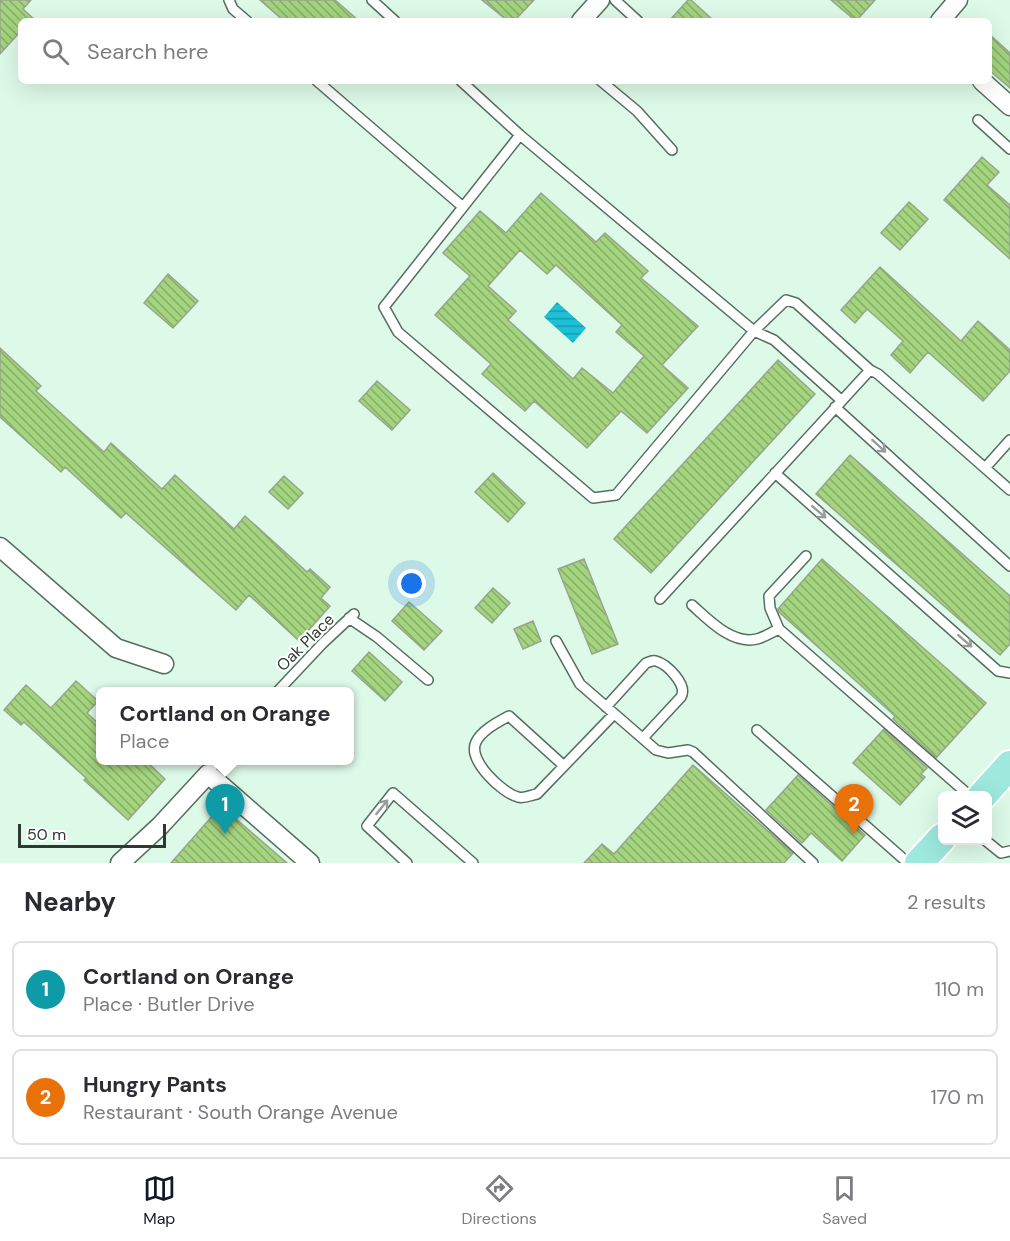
<!DOCTYPE html>
<meta charset="utf-8">
<style>
body{margin:0;font-family:"DM Sans",sans-serif;background:#f7f7f7;color:#2b2b33}
.controls{position:absolute;right:18px;bottom:18px;display:grid;overflow:hidden;border-radius:9px;box-shadow:0 6px 24px #0002}
.controls button{width:54px;height:54px;display:grid;place-items:center;padding:0;border:0;border-bottom:2px solid #e1e1e2;background:#fff;color:#2b2b33;font:30px sans-serif}
.scale{position:absolute;left:18px;bottom:15px;width:148px;box-sizing:border-box;padding-left:6px;border:3px solid #2e3933;border-top:0;font-size:16px;line-height:21px;white-space:nowrap;color:#2e3933;-webkit-text-stroke:4px #fff;paint-order:stroke}
.you{position:absolute;left:412px;top:584px;width:21px;height:21px;margin:-15px;border:4px solid #fff;border-radius:50%;background:#1a73e8;box-shadow:0 0 0 9px #1a73e833}
.badge{display:grid;place-items:center;width:39px;height:39px;border-radius:50%;background:#111827;color:#fff;font-size:20px;font-weight:700}
.pin{position:absolute;translate:-50% -50px;filter:drop-shadow(0 2px 3px #0008)}
.pin::after{content:'';position:absolute;top:32px;width:21px;height:18px;background:inherit;clip-path:polygon(0 0,100% 0,50% 100%)}
.popup{position:absolute;left:96px;top:687px;width:258px;height:78px;box-sizing:border-box;display:grid;place-content:center;border-radius:9px;background:#fff;filter:drop-shadow(0 2px 4px #0005);font-size:20px;white-space:nowrap;color:#7c7c81}
.popup b{font-size:22px;color:#2b2b33}
.popup::after{content:'';position:absolute;left:50%;top:100%;margin-left:-12px;border:12px solid transparent;border-top-color:#fff}
.list{margin:0;padding:0;list-style:none}
h2{display:flex;justify-content:space-between;align-items:center;height:78px;margin:0;padding:0 24px;font-size:26px}
h2 small{font-size:20px;font-weight:400;color:#7c7c81}
.list li{display:grid;grid-template-columns:39px 1fr auto;gap:18px;align-items:center;box-sizing:border-box;height:96px;margin:0 12px 12px;padding:0 12px;border:2px solid #e1e1e2;border-radius:9px}
.list b{display:block;font-size:22px;white-space:nowrap}
.list p{margin:0;font-size:20px;white-space:nowrap;color:#7c7c81}
.list em{font-size:20px;font-style:normal;color:#7c7c81}
.icon{flex:none;width:33px;height:33px;fill:none;stroke:currentColor;stroke-width:2;stroke-linecap:round;stroke-linejoin:round}
.map{position:relative;flex:none;width:1010px;height:863px;overflow:hidden}
.search{position:absolute;background:#fff;box-shadow:0 6px 24px #0002;left:18px;right:18px;top:18px;height:66px;display:flex;align-items:center;gap:15px;box-sizing:border-box;padding:0 21px;border-radius:9px;color:#7c7c81;font-size:22px}
.sheet{height:294px;background:#fff}
nav{display:flex;justify-content:space-around;align-items:center;box-sizing:border-box;height:84px;border-top:2px solid #e1e1e2;background:#fff;font-size:16px;color:#7c7c81}
nav a{display:grid;justify-items:center;gap:3px}
nav .on{color:#111827}
.map>svg:first-child{display:block}
.water{fill:url(#water-rules)}
.building{fill:url(#building-back-hatch);stroke:#97a58d;stroke-width:1.5;fill-rule:evenodd}
.lines{fill:none;stroke-linecap:round;stroke-linejoin:round}
.service-casing{stroke:#566e5f;stroke-width:12}
.minor-casing{stroke:#566e5f;stroke-width:21}
.primary-casing{stroke:#fff;stroke-width:32}
.service{stroke:#fff;stroke-width:9}
.minor{stroke:#fff;stroke-width:18}
.primary{stroke:#9ee8de;stroke-width:28}
.oneway{stroke:#969c99}
.labels{text-anchor:middle;stroke-width:4.5;stroke-linejoin:round;paint-order:stroke}
.street-label{font-size:16px;fill:#2e3933;stroke:#fff}
</style>
<div class="map">
<svg width="1010" height="863" viewBox="0 0 1010 863">
<defs>
<pattern id="water-rules" width="6" height="5" patternUnits="userSpaceOnUse" patternTransform="scale(1.5)"><rect width="6" height="5" fill="#1dc0d6"/><path d="M0 2.5h6" fill="none" stroke="#1a9dae"/></pattern>
<pattern id="building-back-hatch" width="6" height="6" patternUnits="userSpaceOnUse" patternTransform="scale(1.5)"><rect width="6" height="6" fill="#a4d47e"/><path d="M-1 5l2 2M0 0l6 6M5-1l2 2" fill="none" stroke="#86ad68"/></pattern>
</defs>
<rect width="100%" height="100%" fill="#ddf9e8"/>
<!-- water -->
<path class="water" d="M557 302 586 328 573 343 544 317Z"/>
<!-- building -->
<path class="building" d="M0 0H31L23 9 36 21H21V31L0 54Z
M260 0H335L359 21H284Z
M482 0H534L514 21H508Z
M688 0H691L714 21H669Z
M831 0H875L856 21Z
M989 34 1010 53V88L989 70Z
M982 157 999 172 987 185 1010 205V259L944 200Z
M541 193 596 242 605 233 648 271 641 278 698 326 662 365 688 388 647 433 621 411 587 448 534 401 525 411 497 387 482 374 491 364 435 315 470 276 443 253 480 211 506 233ZM520 250 547 274 556 265 622 325 616 332 644 356 613 393 582 368 573 379 508 320 516 311 488 286Z
M909 202 928 219 900 250 881 233Z
M880 267 961 341 978 321 1010 350V371L983 401 928 352 910 373 891 355 903 341 867 309 855 323 841 310Z
M168 274 198 301 173 328 144 303Z
M0 348 41 386 36 391 104 452 111 443 162 489 175 475 234 529 245 516 307 572 310 569 330 587 321 598 330 606 299 641 249 595 236 610 126 513 121 518 65 467 61 472 0 417Z
M778 360 815 394 651 573 614 539Z
M377 381 410 410 392 430 359 401Z
M850 455 1010 596V644L1000 655 816 494Z
M493 473 525 503 508 522 475 492Z
M284 476 303 493 288 509 269 492Z
M584 559 618 644 592 654 558 569Z
M822 559 986 703 936 758 893 719 895 716 779 612 778 609Z
M493 588 510 603 492 623 475 608Z
M409 602 442 631 424 650 392 621Z
M533 621 541 641 523 649 514 629Z
M369 652 402 682 385 701 352 671Z
M76 681 98 701 87 713 100 725V760H145L165 779 128 820 84 780 86 778 24 722 21 725 4 710 26 685 51 708Z
M884 729 927 768 921 774 925 777 900 805 853 763Z
M693 765 793 853 784 863H584L602 844 614 854Z
M798 775 865 835 842 861 811 833 802 843 766 810Z
M221 806 287 863H171Z"/>
<g class="lines">
<defs>
<path id="service" d="M229 0 233 9 247 21
M372 0 395 21
M615 0 638 21
M317 81 463 207
M461 81 520 135 754 331 774 340 841 400
M601 81 637 111 672 150
M978 120 1010 149
M520 135 384 307 398 332 593 498 616 495 754 331 786 300 796 303 870 370 878 374 1010 490
M835 407 1010 566
M985 468 1010 440
M775 473 998 671 1010 673
M806 556 769 596 770 608 779 629 970 796
M660 599 870 370
M692 605C709 620 732 645 757 639 765 637 772 632 779 629
M349 618 377 637 428 680
M556 641 580 684 656 750 668 753 688 750 693 752 813 863
M277 692 323 643 354 614
M606 707 646 663C650 662 652 660 656 661 667 664 688 685 681 697L643 738
M757 730 908 863
M563 765 509 716C498 722 482 730 476 742 467 760 502 793 518 797 524 799 531 795 537 794L614 714
M208 774 216 760
M985 840 1001 853 1010 851
M407 863 367 826 393 793 473 863"/>
<path id="minor" d="M581 21 600 0
M940 21 958 0
M982 81 1010 106
M0 547 116 648 164 664
M120 863 160 826 208 774 310 863"/>
<path id="primary" d="M982 796 1010 765
M919 863 942 838"/>
</defs>
<!-- service casing -->
<use href="#service" class="service-casing"/>
<!-- minor casing -->
<use href="#minor" class="minor-casing"/>
<!-- primary casing -->
<use href="#primary" class="primary-casing"/>
<!-- service -->
<use href="#service" class="service"/>
<!-- minor -->
<use href="#minor" class="minor"/>
<!-- primary -->
<use href="#primary" class="primary"/>
</g>
<!-- one-way arrows -->
<defs><path id="oneway-shaft" d="M-6 0H5M1.5-3L5.5 0L1.5 3" fill="none" stroke-width="1.6" stroke-linecap="round" stroke-linejoin="round" transform="scale(1.5)"/></defs>
<g class="oneway">
<use href="#oneway-shaft" transform="translate(879 446) rotate(42)"/>
<use href="#oneway-shaft" transform="translate(819 512) rotate(41)"/>
<use href="#oneway-shaft" transform="translate(965 641) rotate(41)"/>
<use href="#oneway-shaft" transform="translate(382 807) rotate(-51)"/>
</g>
<g class="labels">
<!-- street labels -->
<g class="street-label">
<text transform="translate(305 642) rotate(-45)" y="6">Oak Place</text>
</g>
</g>
</svg>
<div class="controls">
<button><svg class="icon" aria-label="layers" viewBox="0 0 24 24"><path d="M12 4l9 5-9 5-9-5zM3 14l9 5 9-5"/></svg></button>
</div>
<div class="scale">50 m</div>
<div class="you"></div>
<div class="pin badge" style="left:225px;top:834px;background:#0f9aa8">1</div>
<div class="popup"><b>Cortland on Orange</b>Place</div>
<div class="pin badge" style="left:854px;top:834px;background:#e8710a">2</div>
<div class="search"><svg class="icon" aria-label="search" viewBox="0 0 24 24"><circle cx="10" cy="10" r="6"/><path d="M15 15l6 6"/></svg>Search here</div>
</div>
<section class="sheet">
<h2>Nearby<small>2 results</small></h2>
<ul class="list">
<li><span class="badge" style="background:#0f9aa8">1</span><div><b>Cortland on Orange</b><p>Place · Butler Drive</p></div><em>110 m</em></li>
<li><span class="badge" style="background:#e8710a">2</span><div><b>Hungry Pants</b><p>Restaurant · South Orange Avenue</p></div><em>170 m</em></li>
</ul>
</section>
<nav>
<a class="on"><svg class="icon" aria-label="map" viewBox="0 0 24 24"><path d="M3 6l6-2 6 2 6-2v14l-6 2-6-2-6 2zM9 4v14M15 6v14"/></svg>Map</a>
<a><svg class="icon" aria-label="directions" viewBox="0 0 24 24"><path d="M12 3l9 9-9 9-9-9zM9 14v-3h6M13 9l2 2-2 2"/></svg>Directions</a>
<a><svg class="icon" aria-label="saved" viewBox="0 0 24 24"><path d="M7 4h10v16l-5-4-5 4z"/></svg>Saved</a>
</nav>
